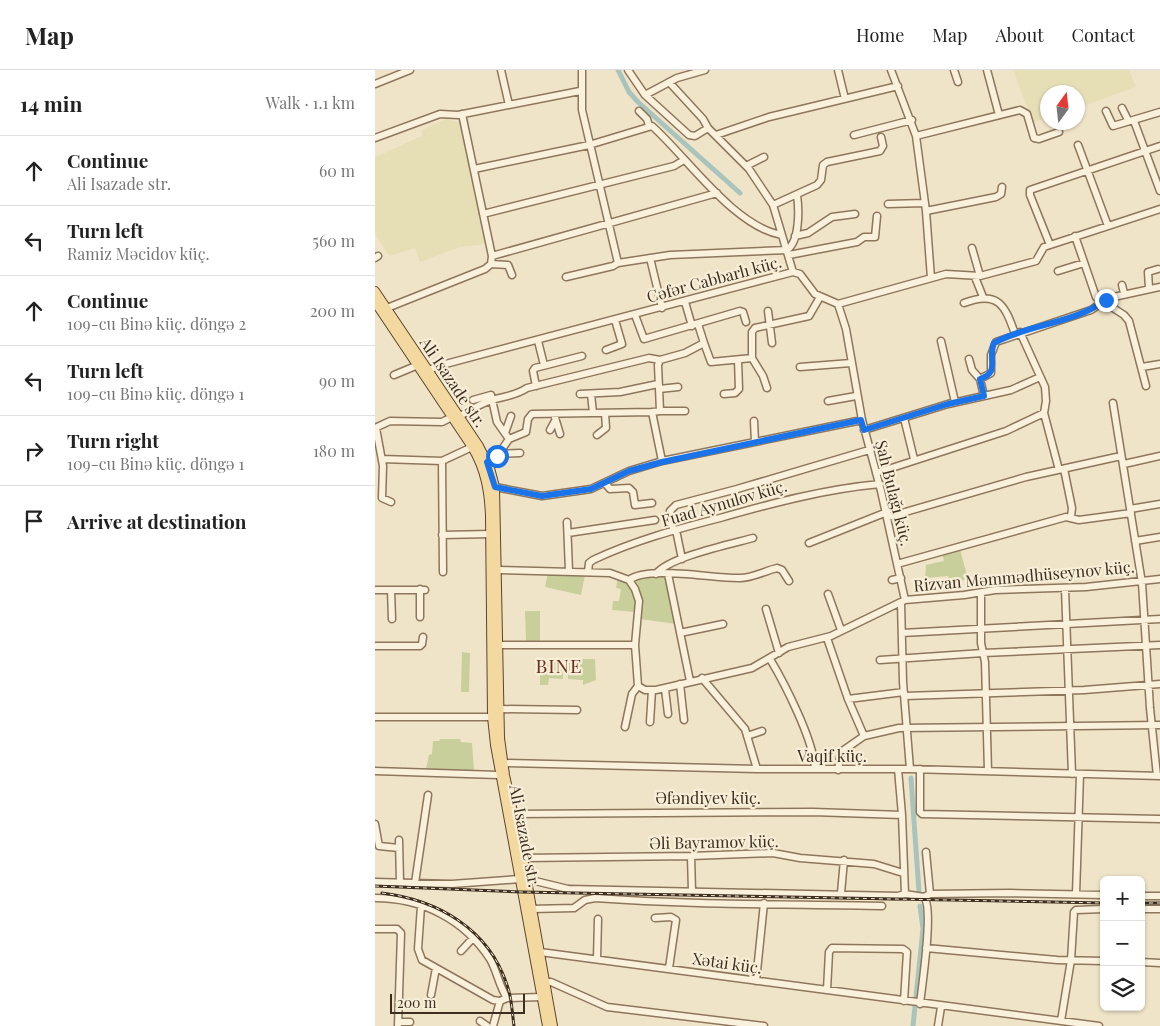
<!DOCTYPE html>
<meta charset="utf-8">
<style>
body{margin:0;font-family:"Playfair Display",serif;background:#f2f2f2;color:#222}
.controls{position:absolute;right:15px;bottom:15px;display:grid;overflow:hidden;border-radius:8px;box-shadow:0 1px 4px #0004}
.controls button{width:45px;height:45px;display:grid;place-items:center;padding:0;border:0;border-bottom:1px solid #e0e0e0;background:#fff;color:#222;font:25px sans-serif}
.compass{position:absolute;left:665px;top:15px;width:45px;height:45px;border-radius:50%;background:#fff;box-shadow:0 1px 4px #0004;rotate:15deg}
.scale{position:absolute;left:15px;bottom:12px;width:135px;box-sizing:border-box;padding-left:5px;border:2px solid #3d2e20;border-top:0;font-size:14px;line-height:18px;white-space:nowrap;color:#3d2e20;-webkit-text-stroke:4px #f7eed8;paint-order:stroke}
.stop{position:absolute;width:15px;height:15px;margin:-11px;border:4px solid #1a73e8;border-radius:50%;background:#fff}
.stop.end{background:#1a73e8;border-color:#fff;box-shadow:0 1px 5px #0008}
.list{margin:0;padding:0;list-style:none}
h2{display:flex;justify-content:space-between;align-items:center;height:65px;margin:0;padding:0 20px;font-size:21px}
h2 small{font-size:16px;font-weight:400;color:#767676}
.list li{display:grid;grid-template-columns:32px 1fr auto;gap:15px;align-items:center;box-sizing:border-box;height:70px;padding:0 20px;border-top:1px solid #e0e0e0}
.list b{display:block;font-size:19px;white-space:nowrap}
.list p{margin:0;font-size:16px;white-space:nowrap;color:#767676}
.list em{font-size:16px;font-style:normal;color:#767676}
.icon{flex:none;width:28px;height:28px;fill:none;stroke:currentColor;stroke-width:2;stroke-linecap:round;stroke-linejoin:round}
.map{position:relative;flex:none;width:785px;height:956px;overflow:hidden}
header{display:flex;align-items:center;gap:30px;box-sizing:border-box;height:70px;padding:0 25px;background:#fff;border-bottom:1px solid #e0e0e0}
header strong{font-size:24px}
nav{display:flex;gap:28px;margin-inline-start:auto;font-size:18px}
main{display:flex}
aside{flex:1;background:#fff}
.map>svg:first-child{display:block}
.farmland{fill:#e6deb5}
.green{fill:#c9cf9b}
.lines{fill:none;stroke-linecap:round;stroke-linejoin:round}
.canal{stroke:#a9c4bc;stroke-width:5}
.minor-casing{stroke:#8d765c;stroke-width:9}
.major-casing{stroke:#5b4430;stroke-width:10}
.minor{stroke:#faf1dc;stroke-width:6}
.major{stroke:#f3d9a0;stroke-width:8}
.rail-casing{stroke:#3d2e20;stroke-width:3}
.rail{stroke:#f7eed8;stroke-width:1;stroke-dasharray:4;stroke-linecap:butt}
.route{stroke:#1a73e8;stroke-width:6}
.labels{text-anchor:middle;stroke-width:4.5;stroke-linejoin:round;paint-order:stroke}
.street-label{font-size:16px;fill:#3d2e20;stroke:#f7eed8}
.quarter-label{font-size:19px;letter-spacing:1px;fill:#6b2e1e;stroke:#f7eed8}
</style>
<header>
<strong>Map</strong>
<nav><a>Home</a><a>Map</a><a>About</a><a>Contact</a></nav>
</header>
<main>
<aside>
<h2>14 min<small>Walk · 1.1 km</small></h2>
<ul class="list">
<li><svg class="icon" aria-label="ahead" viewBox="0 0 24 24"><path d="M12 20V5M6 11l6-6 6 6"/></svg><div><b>Continue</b><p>Ali Isazade str.</p></div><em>60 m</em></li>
<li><svg class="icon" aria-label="left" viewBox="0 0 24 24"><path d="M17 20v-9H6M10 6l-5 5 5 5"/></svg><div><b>Turn left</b><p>Ramiz Məcidov küç.</p></div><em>560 m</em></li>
<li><svg class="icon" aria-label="ahead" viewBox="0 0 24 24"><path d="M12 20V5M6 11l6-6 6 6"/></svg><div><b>Continue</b><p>109-cu Binə küç. döngə 2</p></div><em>200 m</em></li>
<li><svg class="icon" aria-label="left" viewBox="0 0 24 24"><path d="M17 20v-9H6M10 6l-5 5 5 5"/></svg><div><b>Turn left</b><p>109-cu Binə küç. döngə 1</p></div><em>90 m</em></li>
<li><svg class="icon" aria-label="right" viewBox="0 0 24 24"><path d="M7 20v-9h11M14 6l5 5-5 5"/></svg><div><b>Turn right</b><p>109-cu Binə küç. döngə 1</p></div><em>180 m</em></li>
<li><svg class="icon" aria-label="arrive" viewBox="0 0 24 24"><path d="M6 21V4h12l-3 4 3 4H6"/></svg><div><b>Arrive at destination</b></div></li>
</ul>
</aside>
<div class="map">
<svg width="785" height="956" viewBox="0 0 785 956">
<rect width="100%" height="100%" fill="#f0e4c8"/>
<!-- farmland -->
<path class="farmland" d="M638 0H754L761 17 703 38 702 22H672V48L658 52Z
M71 49 86 53 112 174 85 177 45 192 40 178 14 186 0 164V87L47 66V60Z"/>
<!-- green -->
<path class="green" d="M585 479 593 509 575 513 573 506 550 508 551 495 569 491 567 483Z
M173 503 210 505 206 525 170 517Z
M270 506H291L301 554 265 549 258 510Z
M243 507C258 513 261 527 260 542L237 540 238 531H244L246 519 241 518Z
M150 541H165V571H151Z
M87 582 95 583 94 622H86Z
M165 589H220L221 610 208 615V610L193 609V603H188V609L174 608 173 615H165Z
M65 669H85L86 672 97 673 99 701 51 699 54 685 57 684 58 671H64Z"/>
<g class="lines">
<!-- canal -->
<path class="canal" d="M243 0 254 22 263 32 365 123
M536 708 544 822
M538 956 548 859 545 836"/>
<defs>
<path id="minor" d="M126 0 134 35
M207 0V40L243 193
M253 0 270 25 314 65 320 66 333 58
M463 0 470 29
M516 0 541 66 551 141 556 208
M579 0 583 12
M612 0 624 45
M294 12 328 49 333 58 374 99 398 135 418 202
M0 14 35 0
M270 25 302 8 330 0
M747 38 753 50
M264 41 272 49 274 56
M731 41 738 56 785 42
M759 51 785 121
M341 65 394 47 523 16
M479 65 537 50
M541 66 645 40 652 44 659 68 664 69 684 62
M0 68 65 44 83 45 205 21
M703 75 733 156
M371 96 389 87
M99 99 214 75 277 56C312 87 359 157 407 165
M513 134 550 133
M398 135 442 115 446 110 448 95 452 92 505 81 508 76 506 67
M551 141 621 127 626 124 627 117
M108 144 299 96 309 90
M420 166 433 163 457 147 480 144
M700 166 721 227 749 245 754 251 771 316
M675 175 655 125V120L785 76
M597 178 605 206
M414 185 482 172 489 167H500L502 146
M117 186 342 123
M0 188 3 186
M275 188 287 238
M243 193 295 185 412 180C425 171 424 139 422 125
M116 194 133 195 137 205
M683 201 709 193
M191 207 238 196 243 193
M600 207 608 227
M747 215 749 223
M774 218 773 202 783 199
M310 232 317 256
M589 233C623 220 630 235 640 264
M463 234 571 204 605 206 661 191 669 177 785 139
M463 234 471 259 487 350 506 421 530 530
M12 238 110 199 116 194 117 186 87 44
M393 241 397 273
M260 245 269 269 365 241 368 242 371 252
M323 254 329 273
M645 262 670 317 671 331 669 343 684 400
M163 271 169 295
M566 271 580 332
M231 280 247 274 240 250
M377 288 388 306 392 318
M594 289 597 300 605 309
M425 297 476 293
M767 297 785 294
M54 300 63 296 418 202 425 204 440 224 463 234
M19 305 43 295
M161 316 158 301 160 298 207 286
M284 319 303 317
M205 324 245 322 283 314
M216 324 218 343
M349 324 360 323 364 319 363 290
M609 326 605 309 616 303V285L621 272 716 240 734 228 785 217
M98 330 116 325 122 352 134 369
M453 331 481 326
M738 333 767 513 775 638 782 706
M285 341H310
M179 344 185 364
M85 346C95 340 105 334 117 330 130 326 140 326 152 318L274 288 285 290
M529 348 539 389
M379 351 380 372
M0 358 15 351 67 352 77 347
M1 358 8 396 7 428 16 432
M175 360 180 351
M489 360 573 334 636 320 665 307
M130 363 136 346
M222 365 231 358 230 343
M123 384 145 383
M7 389 67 391 97 377
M67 391 68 502
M287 391 277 342 285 341 283 295 285 290 310 283 329 273 336 292 377 288V262L380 258 434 246 445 227
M112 392 121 388 134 369 151 362 153 349 157 344 277 342
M749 394 785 386
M689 399 697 438 696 447
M501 403 631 361 669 343
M230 413 235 419 254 418 258 422 260 435 277 433
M120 417 167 426 216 419 254 401 287 391 487 350
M755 439 785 434
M513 447 651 407 746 386
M192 452 194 501
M298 460 295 441 301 435 362 419 494 380
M301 460 307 489
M193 463 280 450
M67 465 116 464
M760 471 785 467
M434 473 512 442
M522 494 691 447 704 450 756 443
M123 500 235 503 254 510 260 519 264 531 260 575
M213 502 214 493 218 490C258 471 302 459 345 448 398 433 450 419 505 414
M281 504C294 487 356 474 378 468
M293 504 315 611
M254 510C274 495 339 509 365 508 377 508 390 501 402 498L407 500 414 511
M517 510 526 508
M45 519V547
M690 519 697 704
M0 520H50
M16 520 17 549
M606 523V573L610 592 613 701
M453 524 466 560
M526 533 528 612 535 699
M391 539 404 583
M305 563 348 554
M527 563 785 549
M452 568 473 629 489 666 466 682 463 700
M123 575H260L263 616 270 620H281L377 598 413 577 456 566 530 530 589 525 620 520 711 517 785 509
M0 576H45L47 574 48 567
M395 589C410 614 439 671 440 699
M505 590 608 583 785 575
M327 608 370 659 382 699
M305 614 309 650
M290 619 293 644
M530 626 709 620 785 614
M473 629 529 622
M124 639 202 640
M0 647H117
M275 652 277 620
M250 657 257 624 263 616
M372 666 387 661
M489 666 524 658 785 655
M128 693 382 699H535L785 706
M523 699 527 745 530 824
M545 699V742L547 744 785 749
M0 701 123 705
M138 744 438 742 527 745
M0 754 4 776 24 778
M24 770 25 813
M551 782 555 824
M316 786 317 821
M148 788 316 786 398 783 425 788 499 794 528 803
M152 809 193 819 523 826 530 824
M0 812 77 814 145 809
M40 813 53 725
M466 823 469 790
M530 824 549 827 555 824 635 823 729 825
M701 824 705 704
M766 826H785
M0 828C47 828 89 849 115 889 122 901 124 916 132 928
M46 836 43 879 47 890 118 930 125 931 132 928 167 927
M156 839 199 838 210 830 220 828C316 835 411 834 507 836
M766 839H785
M280 848 296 847 301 850 294 898
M0 859H22L26 863 23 956
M551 878 682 890 729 891
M86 881 98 868
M165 882 724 956
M222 889 223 849
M766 892 785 893
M381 911 389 833
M170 912H176L232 937 389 956
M452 920 454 882 457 878 528 879 532 882 529 931
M56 925 61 898
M545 934C547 915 559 838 549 827
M105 951 112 956
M686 951 696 890 699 842 701 840 729 839
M23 952H35
M118 956 125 931
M563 956 566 937"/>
<path id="major" d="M0 221 104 376 115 398 120 417 125 668 130 705 148 788 178 956
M0 232 97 377C110 399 114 420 115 446L117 647 120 675 172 956"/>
</defs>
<!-- minor casing -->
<use href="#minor" class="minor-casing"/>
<!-- major casing -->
<use href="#major" class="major-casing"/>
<!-- minor -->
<use href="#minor" class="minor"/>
<!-- major -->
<use href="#major" class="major"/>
<defs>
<path id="rail" d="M0 816 147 822 729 833
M7 823C63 830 114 859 132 915 137 928 137 942 139 956
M766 833H785"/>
</defs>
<!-- rail casing -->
<use href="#rail" class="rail-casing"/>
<!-- rail -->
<use href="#rail" class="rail"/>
</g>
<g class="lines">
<!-- route -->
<path class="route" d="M122 386 112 392 120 417 167 426 216 419 254 401 287 392 486 350 489 360 573 334 609 326 605 309C626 302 612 289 619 273 654 254 698 254 731 230"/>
</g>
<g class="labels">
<!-- street labels -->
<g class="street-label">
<text transform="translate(339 209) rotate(-15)" y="6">Cəfər Cabbarlı küç.</text>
<text transform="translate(78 312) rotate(56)" y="6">Ali Isazade str.</text>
<text transform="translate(519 423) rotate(76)" y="6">Şah Bulağı küç.</text>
<text transform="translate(349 433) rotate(-16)" y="6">Fuad Aynulov küç.</text>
<text transform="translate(649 506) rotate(-5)" y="6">Rizvan Məmmədhüseynov küç.</text>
<text x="457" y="692">Vaqif küç.</text>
<text x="333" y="734">Əfəndiyev küç.</text>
<text transform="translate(150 766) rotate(79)" y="6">Ali Isazade str.</text>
<text transform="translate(339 772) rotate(-1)" y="6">Əli Bayramov küç.</text>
<text transform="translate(352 893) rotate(8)" y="6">Xətai küç.</text>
</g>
<!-- quarter labels -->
<g class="quarter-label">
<text x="184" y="603">BINE</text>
</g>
</g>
</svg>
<div class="controls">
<button>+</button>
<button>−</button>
<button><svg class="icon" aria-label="layers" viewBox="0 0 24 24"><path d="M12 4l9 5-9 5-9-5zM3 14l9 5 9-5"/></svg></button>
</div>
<svg class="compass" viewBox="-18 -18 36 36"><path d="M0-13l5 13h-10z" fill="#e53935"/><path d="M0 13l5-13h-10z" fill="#767676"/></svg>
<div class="scale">200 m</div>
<div class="stop" style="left:122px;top:386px"></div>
<div class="stop end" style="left:731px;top:230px"></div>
</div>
</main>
